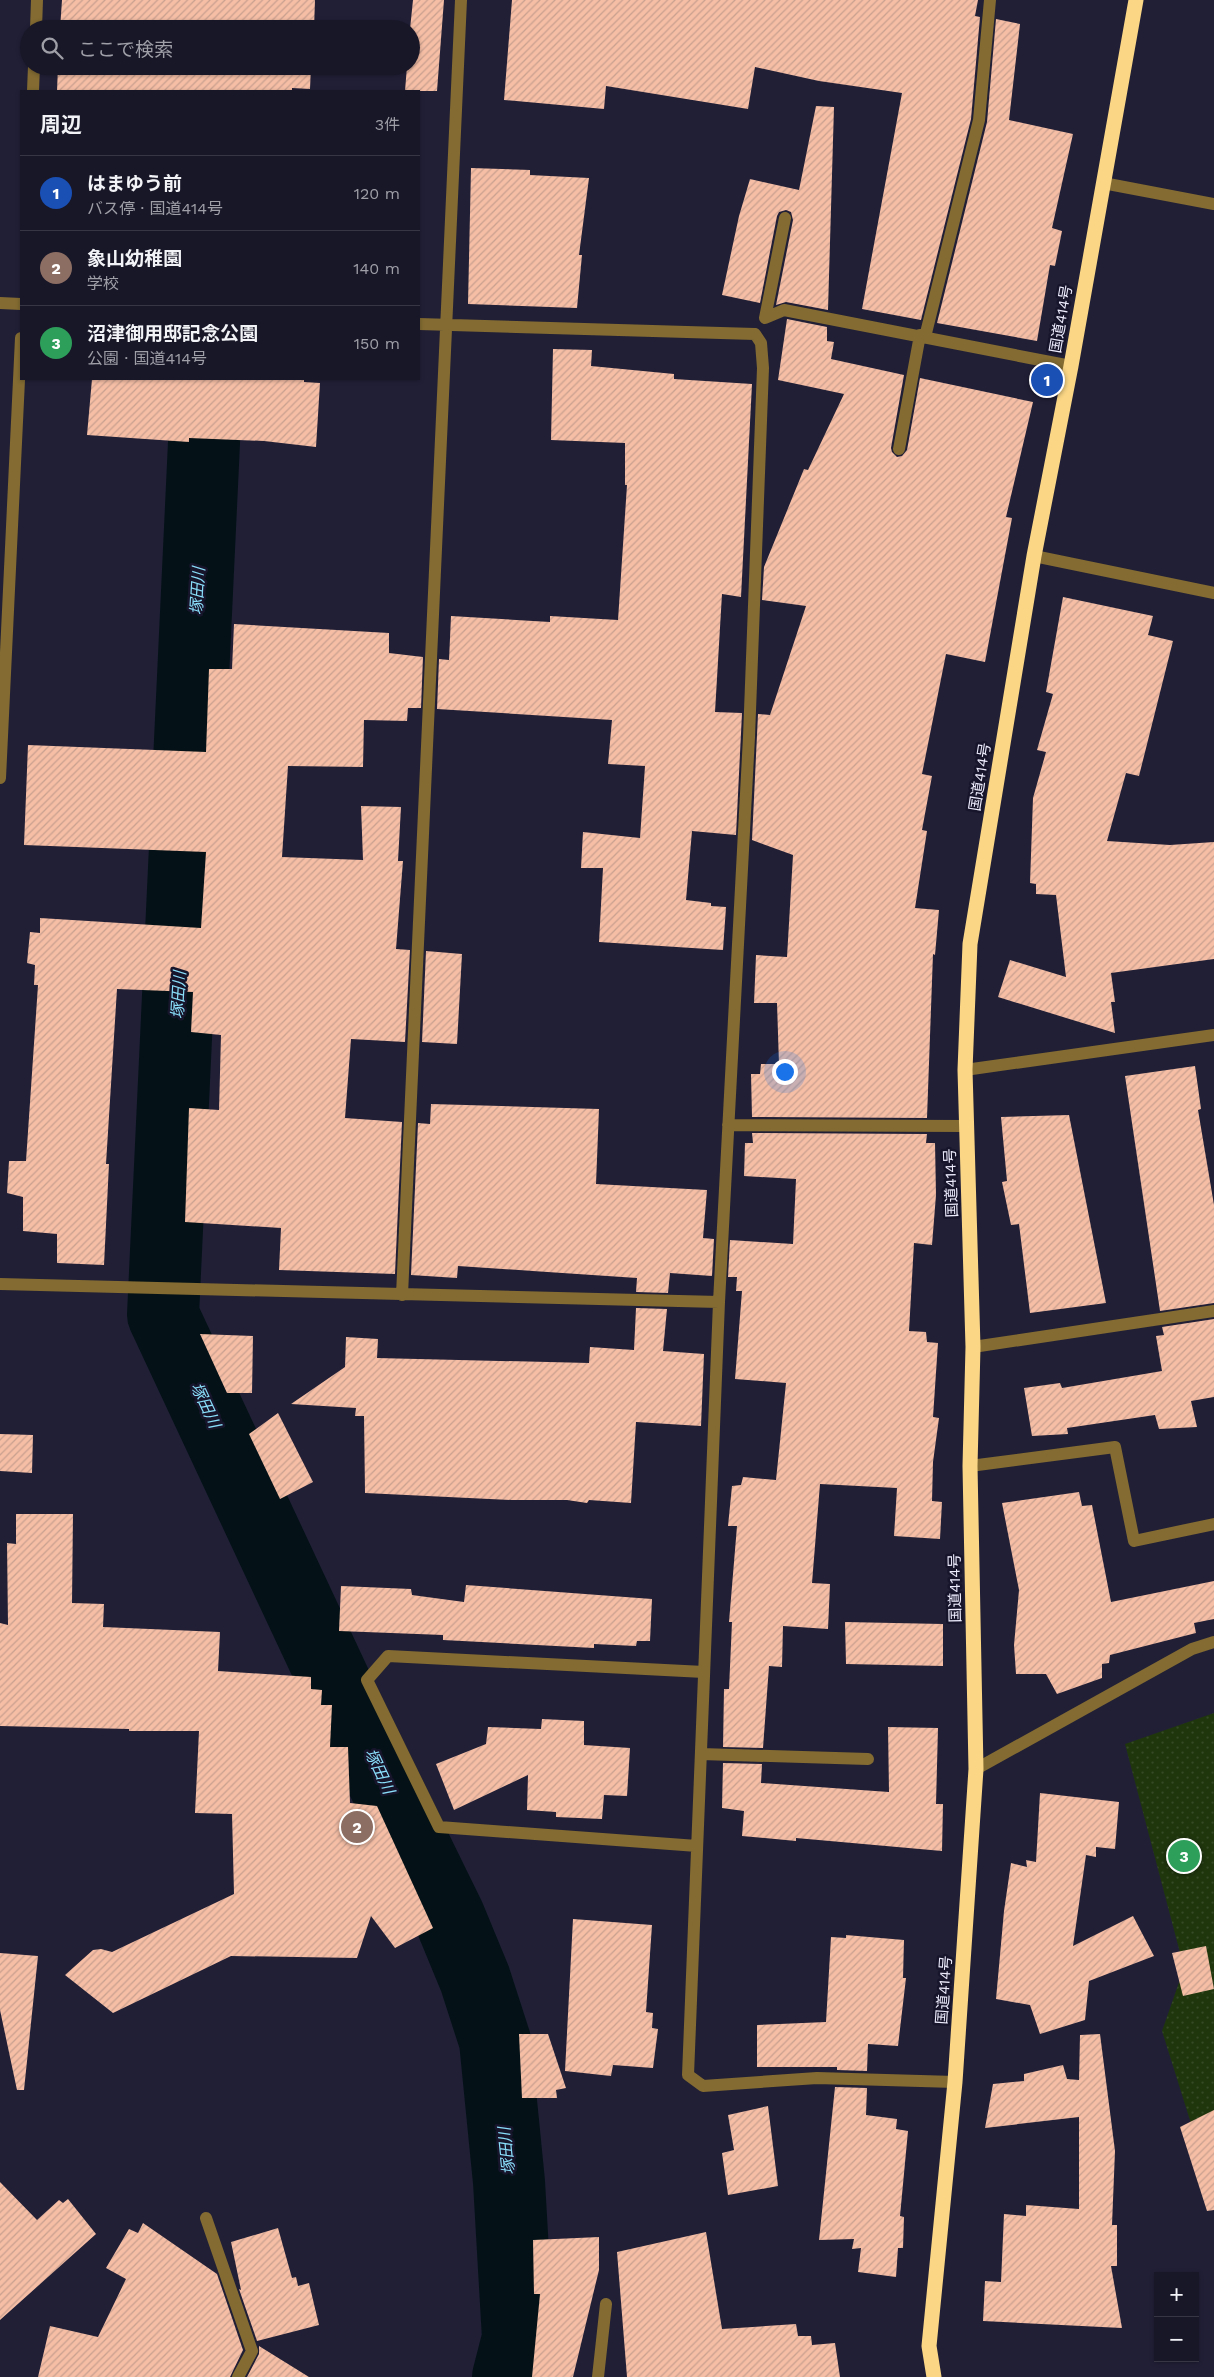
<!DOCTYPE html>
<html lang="ja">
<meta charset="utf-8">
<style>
body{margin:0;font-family:"Work Sans","Noto Sans JP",sans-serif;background:#212030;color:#f1f3f6}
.controls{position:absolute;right:15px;bottom:15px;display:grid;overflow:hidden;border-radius:0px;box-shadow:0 1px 4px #0004}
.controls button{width:45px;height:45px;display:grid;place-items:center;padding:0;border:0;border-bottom:1px solid #363645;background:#181728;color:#f1f3f6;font:25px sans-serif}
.you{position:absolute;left:784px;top:1071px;width:18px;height:18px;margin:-12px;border:4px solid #fff;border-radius:50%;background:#1a73e8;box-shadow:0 0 0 8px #1a73e833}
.badge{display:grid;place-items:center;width:32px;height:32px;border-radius:50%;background:#b45309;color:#fff;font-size:16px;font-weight:700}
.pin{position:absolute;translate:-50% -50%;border:2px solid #fff;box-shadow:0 1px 5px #0006}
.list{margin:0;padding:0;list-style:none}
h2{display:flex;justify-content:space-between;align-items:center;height:65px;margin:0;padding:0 20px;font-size:21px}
h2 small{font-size:16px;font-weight:400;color:#9f9fa8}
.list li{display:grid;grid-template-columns:32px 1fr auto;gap:15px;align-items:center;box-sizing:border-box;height:75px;padding:0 20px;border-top:1px solid #363645}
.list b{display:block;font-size:19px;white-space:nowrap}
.list p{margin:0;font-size:16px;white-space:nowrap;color:#9f9fa8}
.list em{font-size:16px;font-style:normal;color:#9f9fa8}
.icon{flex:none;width:28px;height:28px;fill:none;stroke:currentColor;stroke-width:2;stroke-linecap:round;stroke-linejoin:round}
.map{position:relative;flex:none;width:1214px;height:2377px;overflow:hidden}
.search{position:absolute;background:#181728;box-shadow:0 1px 4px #0004;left:20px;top:20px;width:400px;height:55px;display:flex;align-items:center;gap:12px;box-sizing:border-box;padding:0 18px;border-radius:28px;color:#9f9fa8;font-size:19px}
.panel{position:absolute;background:#181728;box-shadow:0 1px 4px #0004;left:20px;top:90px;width:400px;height:290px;border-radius:0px}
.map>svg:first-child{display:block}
.grass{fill:url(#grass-dots)}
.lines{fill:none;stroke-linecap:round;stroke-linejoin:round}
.river{stroke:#041217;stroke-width:72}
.building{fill:url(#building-hatch)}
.minor{stroke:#836b32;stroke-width:12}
.highway{stroke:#fad685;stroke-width:15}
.labels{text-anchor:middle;stroke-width:5;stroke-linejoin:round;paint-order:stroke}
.street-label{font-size:15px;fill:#ededfe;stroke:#17152b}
.water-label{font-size:16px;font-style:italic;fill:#89ddf9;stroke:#17152b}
</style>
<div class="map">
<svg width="1214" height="2377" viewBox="0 0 1214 2377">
<defs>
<pattern id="grass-dots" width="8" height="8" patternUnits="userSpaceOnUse" patternTransform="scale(1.25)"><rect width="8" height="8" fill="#1f360d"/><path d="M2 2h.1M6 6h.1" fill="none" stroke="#354a25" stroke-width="1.8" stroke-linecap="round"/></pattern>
<pattern id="building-hatch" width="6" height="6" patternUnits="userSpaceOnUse" patternTransform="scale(1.25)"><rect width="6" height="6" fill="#f5bea5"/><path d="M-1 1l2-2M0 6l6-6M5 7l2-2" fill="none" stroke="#caa08f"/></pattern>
</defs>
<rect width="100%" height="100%" fill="#201f36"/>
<!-- grass -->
<path class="grass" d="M1214 1713V2197L1162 2031 1184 1968 1125 1744Z"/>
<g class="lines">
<!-- river -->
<path class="river" d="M207 379 163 1315 345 1704 449 1916 475 1979 495 2041 509 2182 518 2338 508 2377"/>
</g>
<!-- building -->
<path class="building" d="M62 0H315L314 29H60Z
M413 0H444L437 91H405L407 66H411L410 29Z
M512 0H978L975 16 980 17 971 119 921 320 862 309 902 93 819 81 755 67 748 109 606 86 604 109 504 100Z
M996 19 1020 24 1009 120 1073 134 1052 228 1062 231 1055 266 1050 265 1037 341 937 323 987 122Z
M58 66H311L310 89 292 88V91H57Z
M816 106 834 107 828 310 786 302 776 305 793 220 791 212 786 210 779 212 777 216 760 303 722 295 739 216 750 179 799 190Z
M471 168 530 170V175L589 178 579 255H582L577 308 468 304Z
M787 319 827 327V341L834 342 831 359 904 375 891 448 892 452 897 457 902 456 907 450 920 378 1033 402 1006 517 1012 518 985 662 946 654 922 774 932 776 922 830 927 831 915 908 939 910 935 955 933 954 927 1118 752 1117 751 1074H760L761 1064H779L777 1003H754L756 955 787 957 793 855 752 840 758 714 770 715 806 606 762 600 764 567 804 469 808 470 844 394 778 380Z
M553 349 592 350 591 366 674 374V379L752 384 741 597 722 594 715 712 742 713 736 835 692 831 686 900 711 903V906L726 907 723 950 599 942 603 868H581L583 832 640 838 645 766 608 764 612 720 437 709 439 659 449 660 451 616 550 622V616L618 620 627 485H625V443L551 440Z
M92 379H304V382L320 383 316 447 264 441 189 438V442L87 435Z
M1063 597 1153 616 1148 635 1173 641 1139 776 1126 773 1107 841 1170 845 1214 842V959L1111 973 1115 1002H1111L1115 1033 998 997 1010 960 1066 977 1056 895 1036 894V884L1030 883 1033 798 1046 752 1037 750 1053 694 1046 692Z
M234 624 389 633V653L423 657 421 708H408L407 721 364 720 363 767 288 766 282 857 363 860 361 806 401 807 398 861H403L396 949 410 950 405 1042 351 1039 345 1118 402 1122 395 1274 279 1270 281 1228 185 1222 189 1108 219 1110 221 1035 191 1032 193 992 117 989 106 1164H109L104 1265 57 1263V1234L23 1231V1197L7 1193 9 1161H26L38 985H34L35 965 27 963 30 932 40 933V918L201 928 206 852 24 845 28 745 206 752 209 669H232Z
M426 951 462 954 457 1044 422 1042Z
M1195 1066 1201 1109 1198 1110 1214 1205V1303L1160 1311 1125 1076Z
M431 1104 599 1109 596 1184 707 1190 703 1238 714 1239 712 1276 670 1273 668 1293 636 1292 637 1278 458 1266 457 1278 411 1275 418 1123 430 1124Z
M1069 1115 1106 1303 1030 1313 1019 1224 1011 1225 1002 1182 1007 1181 1001 1117Z
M752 1133 927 1134 926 1143H935L936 1195 932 1245 914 1243 909 1331 926 1332 927 1342 938 1343 933 1417 939 1418 933 1462 932 1501 942 1502 940 1539 894 1536 897 1488 820 1484 812 1583 830 1584 828 1629 783 1626 782 1667 769 1666 763 1748 723 1747 724 1689H729L732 1622H729L737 1526H728L732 1486 741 1485 743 1477 776 1480 786 1383 735 1379 742 1291H736L737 1277H728L730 1240 793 1244 796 1179 744 1176 745 1143H753Z
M636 1308 667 1309 663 1351 704 1354 701 1426 636 1422 631 1503 589 1500 587 1503 567 1500H512L365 1493 364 1416H355L356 1408 291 1404 345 1367 346 1337 378 1339 377 1358 589 1363 590 1347 634 1350Z
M1214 1319V1397L1191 1401 1197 1427 1159 1429 1155 1415 1067 1428 1068 1434 1032 1436 1024 1388 1060 1383 1062 1388 1162 1371 1156 1336 1164 1335 1162 1327Z
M200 1334 253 1336 252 1393H227Z
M278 1413 313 1482 280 1499 249 1434Z
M0 1434 33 1435 32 1473 0 1471Z
M1079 1492 1082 1506 1092 1505 1111 1602 1214 1581V1619L1194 1623 1196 1633 1110 1655 1109 1663 1102 1664V1678L1057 1694 1046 1674H1016L1014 1645 1019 1590 1002 1503Z
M16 1514H73L72 1603 104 1604 103 1627 220 1632 218 1671 311 1677V1689L322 1690 321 1705H332L330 1747H348L350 1803 377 1806 433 1928 395 1948 371 1916 357 1958 231 1956 113 2013 65 1975 93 1950 101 1949 112 1952 234 1894 232 1814 195 1813 199 1731H129V1729L0 1726V1623L8 1625 7 1543 16 1544Z
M466 1585 652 1599 650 1641H637L636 1646 594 1644V1648L443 1640V1635L339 1631 341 1586 411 1589 412 1595 464 1602Z
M845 1622 943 1624V1666L846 1664Z
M542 1719 584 1721V1745L630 1748 627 1796 604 1795 602 1819 556 1817V1812L527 1810 528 1775 454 1810 436 1764 486 1744 488 1727 541 1729Z
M888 1727 938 1728 936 1804H943L942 1851 796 1838V1841L742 1836 744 1811 722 1808 723 1763 762 1764 761 1783 889 1792Z
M1040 1793 1119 1802 1115 1849 1096 1847V1857L1086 1855 1073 1946 1133 1916 1154 1956 1089 1981 1085 2020 1040 2034 1030 2005 996 1999 1004 1911 1011 1863 1027 1867 1026 1860 1036 1862Z
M573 1919 652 1925 646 2012 653 2013 652 2028 658 2029 653 2068 613 2065 611 2076 565 2071Z
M846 1935 904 1940 903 1978H906L898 2046 868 2044 867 2071 837 2070V2067H757V2025L826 2022 831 1937 846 1938Z
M1206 1946 1214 1989 1183 1996 1172 1953Z
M0 1953 38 1956 24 2090H17L0 2010Z
M519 2034H548L566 2088 556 2090 557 2098H522Z
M1100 2034 1115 2151 1112 2225H1117V2266H1111L1122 2328 983 2321 985 2281 1001 2282 1004 2214 1026 2216V2205L1079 2209V2117L985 2128 993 2084 1024 2081V2074L1063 2065 1067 2079 1079 2080 1080 2035Z
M835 2087 867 2088 866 2115 897 2119 896 2129 908 2131 900 2216 904 2217 903 2248H898L896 2277 858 2272 861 2248 852 2249 854 2239 819 2240Z
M768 2106 778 2186 728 2195 722 2153 734 2150 728 2115Z
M1214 2110V2210L1207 2211 1180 2127Z
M0 2182 37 2220 59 2200 63 2203 68 2199 96 2234 0 2320Z
M143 2223 217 2274 243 2350 230 2377H38L50 2326 98 2337 126 2279 106 2268 129 2229 138 2233Z
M278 2228 292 2278 296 2277 298 2286 309 2283 319 2325 257 2341 239 2289 241 2290 231 2242Z
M706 2232 722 2329 796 2324 798 2336H811L812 2345 835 2343 840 2377H627L617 2252Z
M599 2237V2270L573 2377H532L540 2294H534L533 2240Z
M259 2346 309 2377H247L259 2354Z"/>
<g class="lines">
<!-- minor -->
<path class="minor" d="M36 29 37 0
M33 91 34 66
M1103 183 1214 204
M785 218 765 318 784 310 1071 366
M0 303 21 304
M419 324 755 334
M755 334 761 343 763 368 749 737 719 1302 688 2075 703 2086 817 2078 955 2082
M925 337 979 120 990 0
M899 449 920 335
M1034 556 1214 593
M0 778 21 338
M965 1070 1214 1035
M728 1125 966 1126
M0 1284 719 1302
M402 1295 461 0
M973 1347 1214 1311
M970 1466 1115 1447 1134 1541 1214 1524
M701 1754 868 1759
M976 1769 1192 1649 1214 1642
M697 1846 439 1827 367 1680 388 1656 704 1672
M206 2218 252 2351 238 2377
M598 2377 606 2304"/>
<!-- highway -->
<path class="highway" d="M934 2377 929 2346 955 2082 976 1769 970 1466 973 1347 965 1070 970 944 1034 556 1071 366 1136 0"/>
</g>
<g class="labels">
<!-- street labels -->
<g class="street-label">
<text transform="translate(1061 319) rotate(-80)" y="5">国道414号</text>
<text transform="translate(980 777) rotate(-81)" y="5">国道414号</text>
<text transform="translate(951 1183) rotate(-92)" y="5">国道414号</text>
<text transform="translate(955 1588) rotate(-91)" y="5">国道414号</text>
<text transform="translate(944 1990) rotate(-86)" y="5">国道414号</text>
</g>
<!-- water labels -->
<g class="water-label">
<text transform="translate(197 591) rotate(-87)" y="6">塚田川</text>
<text transform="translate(178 995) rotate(-87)" y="6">塚田川</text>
<text transform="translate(206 1405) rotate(65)" y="6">塚田川</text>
<text transform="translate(380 1771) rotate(65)" y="6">塚田川</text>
<text transform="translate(506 2151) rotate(-96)" y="6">塚田川</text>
</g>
</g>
</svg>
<div class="controls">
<button>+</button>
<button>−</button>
</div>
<div class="you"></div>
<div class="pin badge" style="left:1047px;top:380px;background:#1a4fb4">1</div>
<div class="pin badge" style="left:357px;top:1827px;background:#8d6e63">2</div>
<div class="pin badge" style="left:1184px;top:1856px;background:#2e9e5b">3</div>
<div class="search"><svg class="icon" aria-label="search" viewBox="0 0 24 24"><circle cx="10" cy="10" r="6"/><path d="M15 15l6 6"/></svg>ここで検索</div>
<section class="panel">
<h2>周辺<small>3件</small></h2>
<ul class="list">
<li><span class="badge" style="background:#1a4fb4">1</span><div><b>はまゆう前</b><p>バス停 · 国道414号</p></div><em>120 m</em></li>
<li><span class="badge" style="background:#8d6e63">2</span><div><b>象山幼稚園</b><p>学校</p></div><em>140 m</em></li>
<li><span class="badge" style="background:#2e9e5b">3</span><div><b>沼津御用邸記念公園</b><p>公園 · 国道414号</p></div><em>150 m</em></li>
</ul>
</section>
</div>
